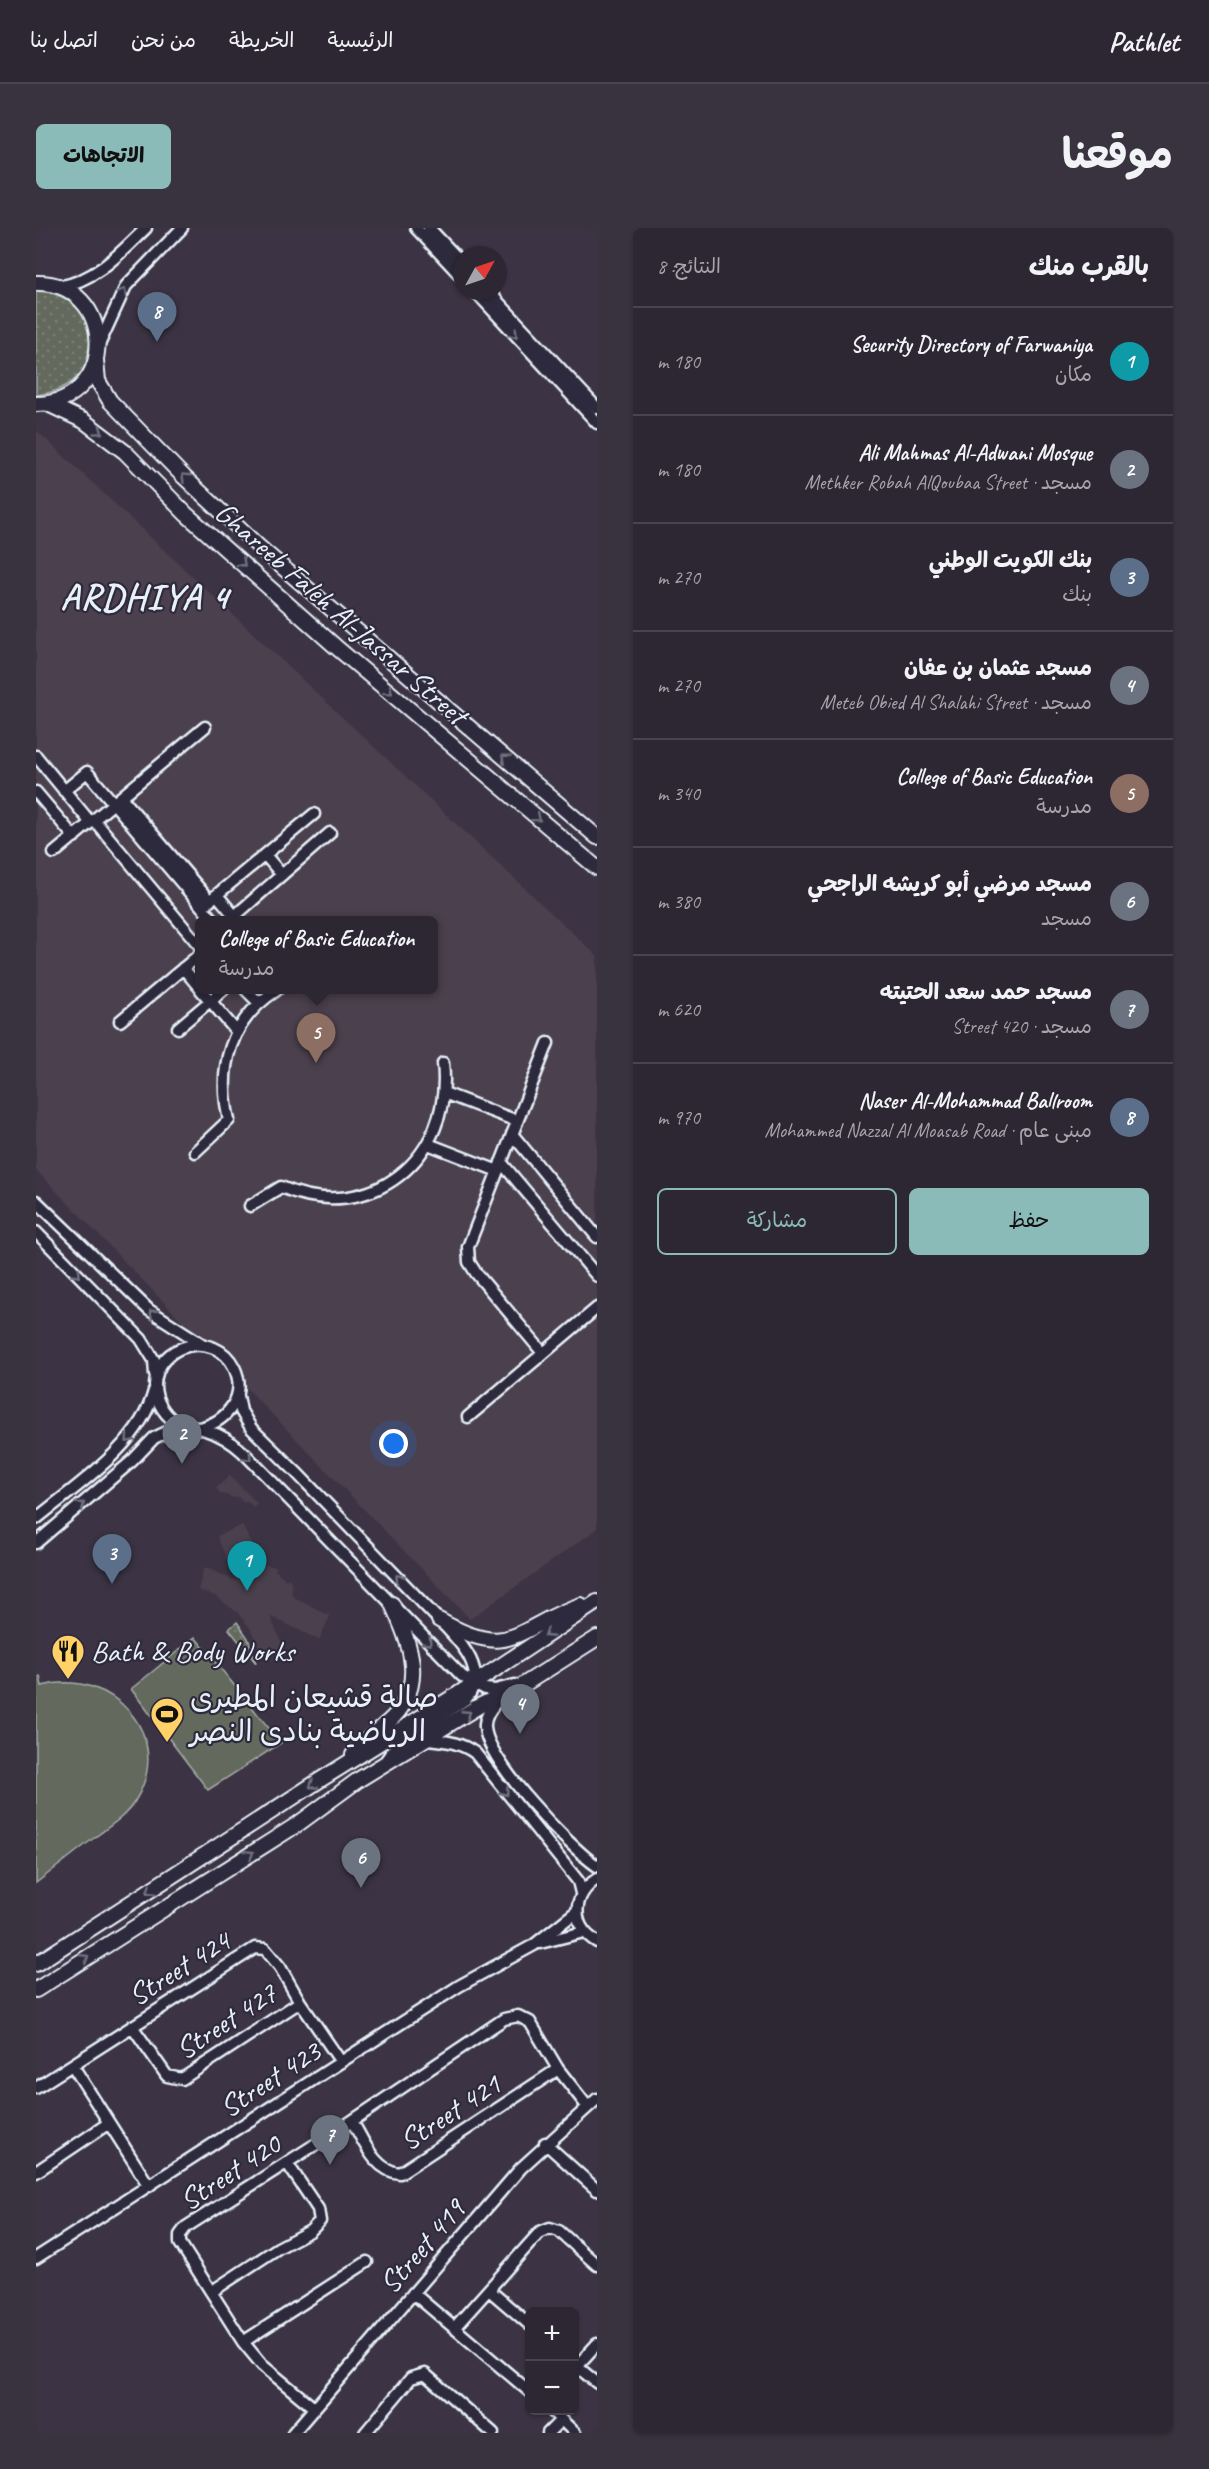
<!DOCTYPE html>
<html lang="ar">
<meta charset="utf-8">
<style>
body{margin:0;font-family:Caveat,"Playpen Sans Arabic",sans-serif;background:#39333f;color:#f1f3f6;direction:rtl}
.controls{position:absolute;right:18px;bottom:18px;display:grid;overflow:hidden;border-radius:9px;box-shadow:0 2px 4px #0004}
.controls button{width:54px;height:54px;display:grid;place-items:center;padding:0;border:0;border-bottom:2px solid #48444e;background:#2d2733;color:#f1f3f6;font:30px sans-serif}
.compass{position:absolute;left:417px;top:18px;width:54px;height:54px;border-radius:50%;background:#2d2733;box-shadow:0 2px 4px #0004;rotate:50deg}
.you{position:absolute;left:358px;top:1216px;width:21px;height:21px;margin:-15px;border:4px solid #fff;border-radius:50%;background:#1a73e8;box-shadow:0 0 0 9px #1a73e833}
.badge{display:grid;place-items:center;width:39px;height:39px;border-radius:50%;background:#8bbbb9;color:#fff;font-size:20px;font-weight:700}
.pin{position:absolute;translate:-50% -50px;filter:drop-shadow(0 2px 3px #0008)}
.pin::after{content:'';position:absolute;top:32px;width:21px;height:18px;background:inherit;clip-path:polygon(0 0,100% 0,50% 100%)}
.popup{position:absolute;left:159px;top:688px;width:243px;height:78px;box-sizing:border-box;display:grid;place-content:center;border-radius:9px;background:#2d2733;filter:drop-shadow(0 2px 4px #0005);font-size:20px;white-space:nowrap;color:#a7a5ac}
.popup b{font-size:22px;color:#f1f3f6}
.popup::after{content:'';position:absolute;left:50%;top:100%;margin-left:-12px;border:12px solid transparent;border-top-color:#2d2733}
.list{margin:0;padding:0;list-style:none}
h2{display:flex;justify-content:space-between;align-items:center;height:78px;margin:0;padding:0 24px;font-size:26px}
h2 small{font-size:20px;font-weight:400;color:#a7a5ac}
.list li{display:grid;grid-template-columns:39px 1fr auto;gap:18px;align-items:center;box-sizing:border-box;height:108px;padding:0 24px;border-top:2px solid #48444e}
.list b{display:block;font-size:22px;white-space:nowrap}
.list p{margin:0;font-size:20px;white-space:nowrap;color:#a7a5ac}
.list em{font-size:20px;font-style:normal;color:#a7a5ac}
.actions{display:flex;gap:12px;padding:18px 24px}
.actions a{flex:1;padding:14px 0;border:2px solid #8bbbb9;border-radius:9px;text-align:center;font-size:21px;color:#8bbbb9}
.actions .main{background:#8bbbb9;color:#111}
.map{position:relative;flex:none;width:561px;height:2205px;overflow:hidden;direction:ltr;border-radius:9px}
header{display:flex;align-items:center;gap:36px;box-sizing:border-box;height:84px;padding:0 30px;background:#2d2733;border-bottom:2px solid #48444e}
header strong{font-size:28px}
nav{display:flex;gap:33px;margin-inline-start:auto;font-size:21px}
.intro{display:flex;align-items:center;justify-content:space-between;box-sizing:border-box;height:144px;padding:0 36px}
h1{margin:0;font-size:42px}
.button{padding:15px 27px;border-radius:9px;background:#8bbbb9;color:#111;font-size:21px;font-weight:700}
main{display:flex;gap:36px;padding:0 36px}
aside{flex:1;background:#2d2733;border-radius:9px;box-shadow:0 2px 4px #0004}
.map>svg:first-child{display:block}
.built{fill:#4c404d;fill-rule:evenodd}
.grass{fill:url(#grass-dots);stroke:#a6aeaa;stroke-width:1.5}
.pitch{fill:#636a5d;stroke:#a6aeaa;stroke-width:1.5}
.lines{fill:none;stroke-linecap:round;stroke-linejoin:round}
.minor-casing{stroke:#e8f1f8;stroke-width:15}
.major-casing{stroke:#e8f1f8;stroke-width:18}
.minor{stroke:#2f2a3d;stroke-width:10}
.major{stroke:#2f2a3d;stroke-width:14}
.oneway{stroke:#70707e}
.labels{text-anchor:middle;stroke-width:4.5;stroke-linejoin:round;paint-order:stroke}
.street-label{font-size:30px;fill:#e8f1f8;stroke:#2f2a3d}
.poi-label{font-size:30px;fill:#e8f1f8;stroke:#2f2a3d;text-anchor:start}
.district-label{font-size:36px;font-weight:bold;letter-spacing:1.5px;fill:#e8f1f8;stroke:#2f2a3d}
</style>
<header>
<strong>Pathlet</strong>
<nav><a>الرئيسية</a><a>الخريطة</a><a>من نحن</a><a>اتصل بنا</a></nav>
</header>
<div class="intro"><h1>موقعنا</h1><a class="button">الاتجاهات</a></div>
<main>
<aside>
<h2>بالقرب منك<small>النتائج: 8</small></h2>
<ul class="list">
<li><span class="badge" style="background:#0f9aa8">1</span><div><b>Security Directory of Farwaniya</b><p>مكان</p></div><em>180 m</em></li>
<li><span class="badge" style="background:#6b7280">2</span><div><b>Ali Mahmas Al-Adwani Mosque</b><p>مسجد · Methker Robah AlQoubaa Street</p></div><em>180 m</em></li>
<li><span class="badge" style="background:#5c6f8a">3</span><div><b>بنك الكويت الوطني</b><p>بنك</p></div><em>270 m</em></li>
<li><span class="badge" style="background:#6b7280">4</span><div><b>مسجد عثمان بن عفان</b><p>مسجد · Meteb Obied Al Shalahi Street</p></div><em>270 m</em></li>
<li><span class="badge" style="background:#8d6e63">5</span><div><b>College of Basic Education</b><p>مدرسة</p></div><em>340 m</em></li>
<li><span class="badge" style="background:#6b7280">6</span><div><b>مسجد مرضي أبو كريشه الراجحي</b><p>مسجد</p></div><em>380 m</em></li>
<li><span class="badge" style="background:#6b7280">7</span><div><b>مسجد حمد سعد الحتيته</b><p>مسجد · Street 420</p></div><em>620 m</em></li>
<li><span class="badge" style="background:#5c6f8a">8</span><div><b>Naser Al-Mohammad Ballroom</b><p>مبنى عام · Mohammed Nazzal Al Moasab Road</p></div><em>970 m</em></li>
</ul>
<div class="actions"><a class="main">حفظ</a><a>مشاركة</a></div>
</aside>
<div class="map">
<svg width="561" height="2205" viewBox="0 0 561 2205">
<defs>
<pattern id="grass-dots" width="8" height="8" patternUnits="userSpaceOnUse" patternTransform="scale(1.5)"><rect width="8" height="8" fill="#636a5d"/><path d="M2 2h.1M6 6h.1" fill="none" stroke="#798075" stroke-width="1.8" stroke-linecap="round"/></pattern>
</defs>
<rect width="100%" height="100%" fill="#3c3444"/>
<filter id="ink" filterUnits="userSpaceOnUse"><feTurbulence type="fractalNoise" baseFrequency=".0167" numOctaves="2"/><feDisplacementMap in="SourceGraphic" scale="12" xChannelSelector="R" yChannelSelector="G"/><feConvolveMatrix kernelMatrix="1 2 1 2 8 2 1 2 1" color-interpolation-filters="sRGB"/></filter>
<g filter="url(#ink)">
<!-- built -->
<path class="built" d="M0 202 561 728V1301L434 1391 0 942ZM163 692H397V762H163Z
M194 1248 221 1275 217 1279 211 1273 208 1275 201 1268 199 1270 185 1266 180 1260Z
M206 1297 225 1336 241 1339 239 1342 250 1352 253 1350 255 1354 256 1368 294 1388 283 1412 234 1388 249 1423 227 1428 214 1400 201 1384 179 1368 162 1362 168 1339 200 1353 181 1308Z"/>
<!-- grass -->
<path class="grass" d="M0 62C73 69 74 160 0 167Z
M201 1394 212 1410 220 1435 193 1401Z"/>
<!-- pitch -->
<path class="pitch" d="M159 1409 245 1515 172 1562 95 1461Z
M4 1448 6 1458C76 1439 140 1509 99 1573 90 1588 75 1597 62 1607 41 1623 21 1639 0 1655V1451Z"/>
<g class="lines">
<defs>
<path id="minor" d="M380 0 426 49
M393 0 426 35
M23 59C61 52 84 25 110 0
M439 63 561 195
M452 63 561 180
M63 117 90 58 146 0
M0 528 55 595
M28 563 51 544 177 692
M0 564 38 609
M85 569 174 673
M58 592 163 717
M18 625 169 499
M229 627 246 647
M181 667 202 692
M166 679 278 586
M194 692 294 605
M147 740 163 759
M165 762 201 804
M210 762 223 775
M84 793 163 727
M142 800 187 762
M408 865 481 893
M476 906 561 1009
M392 916 462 943
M159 924 193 892C181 839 194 792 241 762
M465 934 561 1048
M0 973 113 1082 166 1116
M214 978 245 959C334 998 418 930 407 835
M0 1004 105 1111 118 1132 119 1146
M507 1125 440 1045 433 1034 432 1019 512 815
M202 1168 205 1183 215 1200 260 1244 403 1392C423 1413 454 1442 430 1471L360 1518 348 1535
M432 1189 561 1080
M163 1200C191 1194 212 1168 198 1139 179 1101 120 1115 119 1157 119 1174 130 1190 145 1197 154 1200 163 1199 172 1203 186 1207 197 1215 207 1224L426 1448 449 1461 459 1462 479 1457
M0 1291C42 1256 104 1217 118 1163
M0 1315 96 1233 118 1210 145 1197
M463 1470C457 1479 448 1488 449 1499 450 1532 532 1618 561 1638
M391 1511C409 1513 424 1514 439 1525L542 1653 545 1665
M561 1651C536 1667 534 1698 561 1714
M504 1715 548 1704
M96 1798 131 1848 146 1851 264 1774
M37 1838 113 1958
M0 1860 219 1720 229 1721 244 1739 264 1774 305 1834
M316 1893C328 1913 338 1943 364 1945L522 1841
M509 1915 561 1962
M0 1944 73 1895
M0 2030 423 1758 498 1717 540 1684
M453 2062 494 2097
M175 2064 242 2020 274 2003 284 1993 282 1981 251 1935
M377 2065 494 2164
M419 2099 504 2004 514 2000 523 2003 561 2037
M207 2114 331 2034
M538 2136 561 2155
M541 2138 561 2116
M278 2180 226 2137 207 2114 144 2015V2007L150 1999 316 1893 468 1791 482 1788 494 1794 522 1841 551 1878
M515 2182 539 2205
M257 2205 485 1940 561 1871
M329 2205 375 2150 389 2146 457 2205
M512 2205 525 2192"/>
<path id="major" d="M0 55C80 53 84 175 0 176
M60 132 62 153 74 173 148 249 223 319 561 609
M12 176 48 193 89 224 150 286 300 419 561 640
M403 1392C477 1434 479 1399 545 1377
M317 1527C327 1514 339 1506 351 1495 392 1460 375 1417 356 1376
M0 1736 284 1552 422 1466 561 1374
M0 1762 262 1596 322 1552 443 1478 487 1457 561 1410"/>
</defs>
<!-- minor casing -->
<use href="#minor" class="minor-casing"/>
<!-- major casing -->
<use href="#major" class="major-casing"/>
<!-- minor -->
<use href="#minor" class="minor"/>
<!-- major -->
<use href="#major" class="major"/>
</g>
<!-- one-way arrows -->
<defs><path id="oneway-chevron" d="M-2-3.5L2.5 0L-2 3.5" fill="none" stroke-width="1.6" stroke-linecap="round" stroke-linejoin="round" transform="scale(1.5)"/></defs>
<g class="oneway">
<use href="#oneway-chevron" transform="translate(87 64) rotate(-60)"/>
<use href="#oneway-chevron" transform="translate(478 106) rotate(47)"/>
<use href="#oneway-chevron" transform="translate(63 203) rotate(36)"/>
<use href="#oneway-chevron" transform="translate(149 249) rotate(-136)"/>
<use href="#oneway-chevron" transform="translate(206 335) rotate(42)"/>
<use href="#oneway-chevron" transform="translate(353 463) rotate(40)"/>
<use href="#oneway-chevron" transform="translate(469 530) rotate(-139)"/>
<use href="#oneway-chevron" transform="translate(501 590) rotate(40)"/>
<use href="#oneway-chevron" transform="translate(41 1046) rotate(46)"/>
<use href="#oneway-chevron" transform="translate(117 1085) rotate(-140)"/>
<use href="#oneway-chevron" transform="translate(93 1211) rotate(132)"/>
<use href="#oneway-chevron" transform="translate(212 1229) rotate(46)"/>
<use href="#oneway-chevron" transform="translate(45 1277) rotate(-40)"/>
<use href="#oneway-chevron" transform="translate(363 1350) rotate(-134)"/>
<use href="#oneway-chevron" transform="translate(512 1406) rotate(147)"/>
<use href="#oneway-chevron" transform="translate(392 1414) rotate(47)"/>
<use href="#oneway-chevron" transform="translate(431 1486) rotate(-33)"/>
<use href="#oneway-chevron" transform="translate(277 1557) rotate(147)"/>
<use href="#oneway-chevron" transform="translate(469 1564) rotate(53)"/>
<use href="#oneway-chevron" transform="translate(214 1626) rotate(-32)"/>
<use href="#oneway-chevron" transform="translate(114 1663) rotate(147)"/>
<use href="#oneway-chevron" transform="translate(49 1730) rotate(-32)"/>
</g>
</g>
<!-- icons -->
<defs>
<symbol id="restaurant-pin" viewBox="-11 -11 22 30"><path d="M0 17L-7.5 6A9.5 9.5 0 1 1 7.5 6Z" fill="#ffd166" stroke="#2f2a3d"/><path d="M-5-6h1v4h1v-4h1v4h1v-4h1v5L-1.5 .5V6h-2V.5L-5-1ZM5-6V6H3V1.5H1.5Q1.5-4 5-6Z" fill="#111"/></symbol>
<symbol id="stadium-pin" viewBox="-11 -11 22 30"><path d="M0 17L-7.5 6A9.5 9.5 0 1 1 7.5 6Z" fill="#ffd166" stroke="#2f2a3d"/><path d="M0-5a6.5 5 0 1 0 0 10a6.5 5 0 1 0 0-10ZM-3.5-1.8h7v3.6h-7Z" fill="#111"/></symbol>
</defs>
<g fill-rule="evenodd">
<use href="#restaurant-pin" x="13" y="1404" width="38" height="52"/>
<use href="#stadium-pin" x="112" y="1467" width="38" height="52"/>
</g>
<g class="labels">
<!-- street labels -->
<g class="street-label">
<text transform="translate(305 385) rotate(41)" y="10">Ghareeb Faleh Al-Jassar Street</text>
<text transform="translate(143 1740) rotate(-32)" y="10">Street 424</text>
<text transform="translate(190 1793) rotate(-33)" y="10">Street 427</text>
<text transform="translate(234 1851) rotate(-33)" y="10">Street 423</text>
<text transform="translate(414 1884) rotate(-33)" y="10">Street 421</text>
<text transform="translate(194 1944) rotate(-33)" y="10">Street 420</text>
<text transform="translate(386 2018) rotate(-49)" y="10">Street 419</text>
</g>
<!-- poi labels -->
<g class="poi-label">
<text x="55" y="1433">Bath &amp; Body Works</text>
<text x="154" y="1479">صالة قشيعان المطيرى<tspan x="154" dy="34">الرياضية بنادى النصر</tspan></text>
</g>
<!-- district labels -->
<g class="district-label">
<text x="109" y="381">ARDHIYA 4</text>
</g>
</g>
</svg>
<div class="controls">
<button>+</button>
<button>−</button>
</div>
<svg class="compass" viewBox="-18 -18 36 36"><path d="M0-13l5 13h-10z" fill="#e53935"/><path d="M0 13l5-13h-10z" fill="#a7a5ac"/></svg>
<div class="you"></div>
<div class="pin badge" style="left:211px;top:1363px;background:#0f9aa8">1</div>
<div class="pin badge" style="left:146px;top:1236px;background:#6b7280">2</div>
<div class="pin badge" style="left:76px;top:1356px;background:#5c6f8a">3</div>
<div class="pin badge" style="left:484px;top:1506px;background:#6b7280">4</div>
<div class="pin badge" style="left:280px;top:835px;background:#8d6e63">5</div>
<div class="popup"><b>College of Basic Education</b>مدرسة</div>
<div class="pin badge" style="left:325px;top:1660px;background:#6b7280">6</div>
<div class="pin badge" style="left:294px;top:1937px;background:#6b7280">7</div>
<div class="pin badge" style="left:121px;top:114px;background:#5c6f8a">8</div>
</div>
</main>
